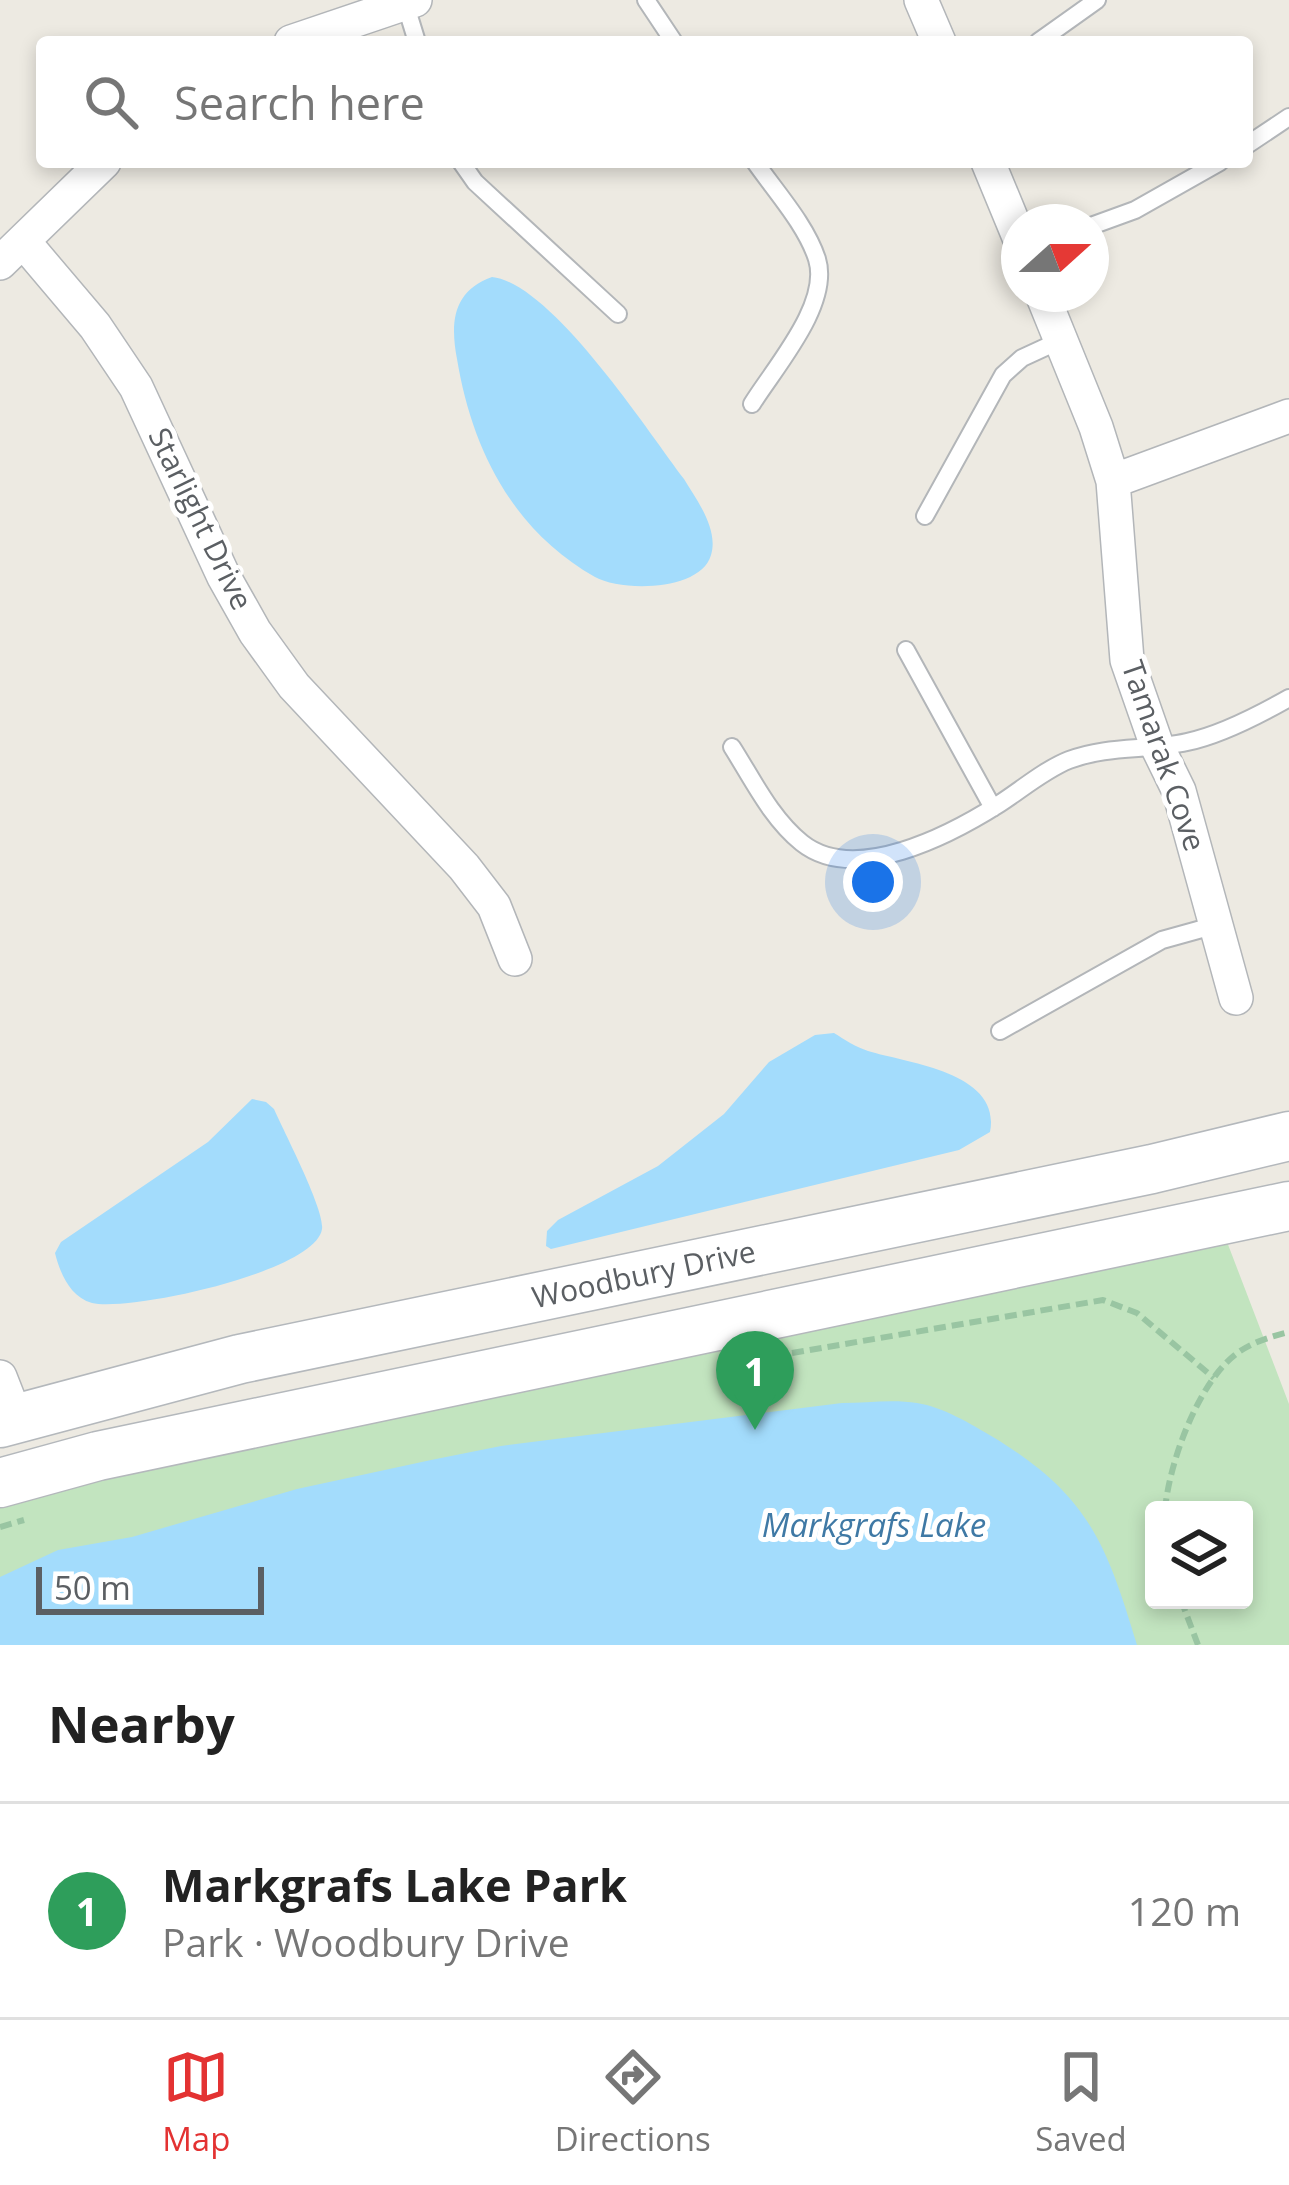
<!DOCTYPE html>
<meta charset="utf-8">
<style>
body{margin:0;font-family:"Open Sans",sans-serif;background:#f2f2f2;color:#222}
.controls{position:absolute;right:36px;bottom:36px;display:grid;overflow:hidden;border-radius:12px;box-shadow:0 6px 18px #0003}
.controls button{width:108px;height:108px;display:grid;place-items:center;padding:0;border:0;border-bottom:3px solid #e0e0e0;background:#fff;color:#222;font:60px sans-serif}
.compass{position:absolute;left:1001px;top:204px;width:108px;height:108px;border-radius:50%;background:#fff;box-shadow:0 6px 18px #0003;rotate:69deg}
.scale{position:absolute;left:36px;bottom:30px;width:228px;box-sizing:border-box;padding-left:12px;border:6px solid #5b5f63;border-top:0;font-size:33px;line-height:42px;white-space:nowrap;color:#5b5f63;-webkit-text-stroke:9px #fff;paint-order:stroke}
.you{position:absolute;left:873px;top:882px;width:42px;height:42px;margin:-30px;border:9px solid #fff;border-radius:50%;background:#1a73e8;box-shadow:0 0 0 18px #1a73e833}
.badge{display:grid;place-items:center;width:78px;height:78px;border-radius:50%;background:#e33232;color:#fff;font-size:39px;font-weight:700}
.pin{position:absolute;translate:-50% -99px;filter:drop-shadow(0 3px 6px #0008)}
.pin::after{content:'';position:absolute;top:63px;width:42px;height:36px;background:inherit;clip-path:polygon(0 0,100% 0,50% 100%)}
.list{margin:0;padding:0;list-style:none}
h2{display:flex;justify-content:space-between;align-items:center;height:156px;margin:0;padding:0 48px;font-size:51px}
h2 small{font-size:39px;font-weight:400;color:#767676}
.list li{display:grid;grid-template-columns:78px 1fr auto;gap:36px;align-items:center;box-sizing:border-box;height:216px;padding:0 48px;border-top:3px solid #e0e0e0}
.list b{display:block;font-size:45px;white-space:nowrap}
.list p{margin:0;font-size:39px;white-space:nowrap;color:#767676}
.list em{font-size:39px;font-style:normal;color:#767676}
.icon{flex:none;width:66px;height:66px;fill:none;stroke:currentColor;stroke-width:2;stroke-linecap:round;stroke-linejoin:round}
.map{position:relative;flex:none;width:1289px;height:1645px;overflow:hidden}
.search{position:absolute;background:#fff;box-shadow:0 6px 18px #0003;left:36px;right:36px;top:36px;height:132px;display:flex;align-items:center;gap:30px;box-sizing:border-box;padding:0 42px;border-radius:12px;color:#767676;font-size:45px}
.sheet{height:372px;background:#fff}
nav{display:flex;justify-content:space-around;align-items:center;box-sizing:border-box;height:168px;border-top:3px solid #e0e0e0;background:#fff;font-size:33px;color:#767676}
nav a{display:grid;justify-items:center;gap:6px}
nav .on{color:#e33232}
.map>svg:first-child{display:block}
.green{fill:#c2e4bf;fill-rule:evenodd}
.water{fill:#a3dcfc}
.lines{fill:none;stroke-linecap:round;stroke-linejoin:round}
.service-casing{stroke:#b3b6b9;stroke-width:20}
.minor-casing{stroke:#b3b6b9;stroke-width:36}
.secondary-casing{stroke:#b4b8bc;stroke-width:51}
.path{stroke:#99c5a2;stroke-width:6;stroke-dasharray:12 6;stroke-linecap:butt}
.service{stroke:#fff;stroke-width:16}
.minor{stroke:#fff;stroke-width:33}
.secondary{stroke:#fff;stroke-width:48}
.labels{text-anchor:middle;stroke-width:10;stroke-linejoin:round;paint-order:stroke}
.street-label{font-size:30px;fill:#5b5f63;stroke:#fff}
.water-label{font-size:33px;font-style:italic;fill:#3f79a5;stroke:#fff}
</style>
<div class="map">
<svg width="1289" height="1645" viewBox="0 0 1289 1645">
<rect width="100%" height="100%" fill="#edeae2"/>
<!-- green -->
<path class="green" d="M1219 1221 1289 1404V1645H0V1483ZM1154 1510H1244V1600H1154Z"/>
<!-- water -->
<path class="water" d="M492 277C551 283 647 430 684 479 696 499 719 529 711 555 701 591 622 592 595 577 512 530 472 449 457 359 450 322 453 291 492 277Z
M834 1033C845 1040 856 1047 868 1051 907 1063 1002 1072 990 1132L959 1150 551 1249 546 1246 547 1231 558 1220 658 1166 724 1114 769 1062 815 1035Z
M252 1099 266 1102 274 1109C284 1132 325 1210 322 1229 316 1272 129 1312 92 1303 70 1297 60 1273 55 1253L61 1242 208 1142Z
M842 1403C866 1403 893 1399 917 1403 943 1407 971 1424 993 1437 1088 1495 1106 1542 1137 1645H0V1577L58 1550 132 1537 297 1489 431 1460 501 1446Z"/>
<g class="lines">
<defs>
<path id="service" d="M646 0 674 42
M405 3 417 42
M1038 42 1097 0
M1247 145 1289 117
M461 162 475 182 618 314
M1091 226 1135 210 1220 162
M752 404C775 367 831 304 817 259 806 225 776 192 755 162
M925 516 1003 375 1022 358 1061 340
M906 650 993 808
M732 747C753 780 771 818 802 843 855 885 950 835 999 804 1021 790 1044 770 1069 760 1109 745 1147 751 1187 742 1221 735 1259 715 1289 698
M1000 1031 1162 940 1216 925"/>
<path id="minor" d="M921 0 939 42
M291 42 415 0
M988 162 1019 237
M23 241 95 326 136 387 224 577 255 632 294 686 464 867 494 906 515 959
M0 263 104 162
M1042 294 1096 427 1113 481 1127 660 1157 746 1179 791 1236 998
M1113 481 1289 416
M0 1377 16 1418"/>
<path id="secondary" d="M0 1423 240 1359 1152 1169 1289 1136
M0 1483 98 1456 1289 1206"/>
</defs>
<!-- service casing -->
<use href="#service" class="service-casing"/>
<!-- minor casing -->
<use href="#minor" class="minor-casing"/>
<!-- secondary casing -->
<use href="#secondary" class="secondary-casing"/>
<!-- path -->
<path class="path" d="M792 1353 1103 1300 1137 1313 1214 1378
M1165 1510C1169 1463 1198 1383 1236 1354 1252 1342 1270 1337 1289 1332
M0 1527 24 1520
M1181 1600 1198 1645"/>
<!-- service -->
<use href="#service" class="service"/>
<!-- minor -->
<use href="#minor" class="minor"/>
<!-- secondary -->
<use href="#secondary" class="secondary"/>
</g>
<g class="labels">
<!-- street labels -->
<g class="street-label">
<text transform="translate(200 519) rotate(64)" y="10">Starlight Drive</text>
<text transform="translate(1163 756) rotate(71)" y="10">Tamarak Cove</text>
<text transform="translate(644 1275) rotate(-12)" y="10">Woodbury Drive</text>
</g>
<!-- water labels -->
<g class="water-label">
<text x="874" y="1537">Markgrafs Lake</text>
</g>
</g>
</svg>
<div class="controls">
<button><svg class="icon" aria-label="layers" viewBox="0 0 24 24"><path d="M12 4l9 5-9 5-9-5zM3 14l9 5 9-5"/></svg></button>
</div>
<svg class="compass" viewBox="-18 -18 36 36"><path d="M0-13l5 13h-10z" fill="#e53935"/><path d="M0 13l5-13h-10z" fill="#767676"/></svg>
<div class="scale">50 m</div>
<div class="you"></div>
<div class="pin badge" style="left:755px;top:1430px;background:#2e9e5b">1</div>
<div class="search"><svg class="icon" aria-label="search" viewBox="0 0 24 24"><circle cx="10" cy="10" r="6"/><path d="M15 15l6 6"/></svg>Search here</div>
</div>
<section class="sheet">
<h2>Nearby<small></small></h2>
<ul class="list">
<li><span class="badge" style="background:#2e9e5b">1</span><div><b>Markgrafs Lake Park</b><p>Park · Woodbury Drive</p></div><em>120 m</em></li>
</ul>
</section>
<nav>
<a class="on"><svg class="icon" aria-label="map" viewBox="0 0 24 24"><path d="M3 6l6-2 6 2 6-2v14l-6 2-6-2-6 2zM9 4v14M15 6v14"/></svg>Map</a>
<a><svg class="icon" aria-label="directions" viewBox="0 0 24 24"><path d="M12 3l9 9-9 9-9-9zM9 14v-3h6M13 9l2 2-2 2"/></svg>Directions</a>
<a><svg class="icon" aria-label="saved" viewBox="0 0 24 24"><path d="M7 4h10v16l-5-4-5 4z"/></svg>Saved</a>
</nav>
